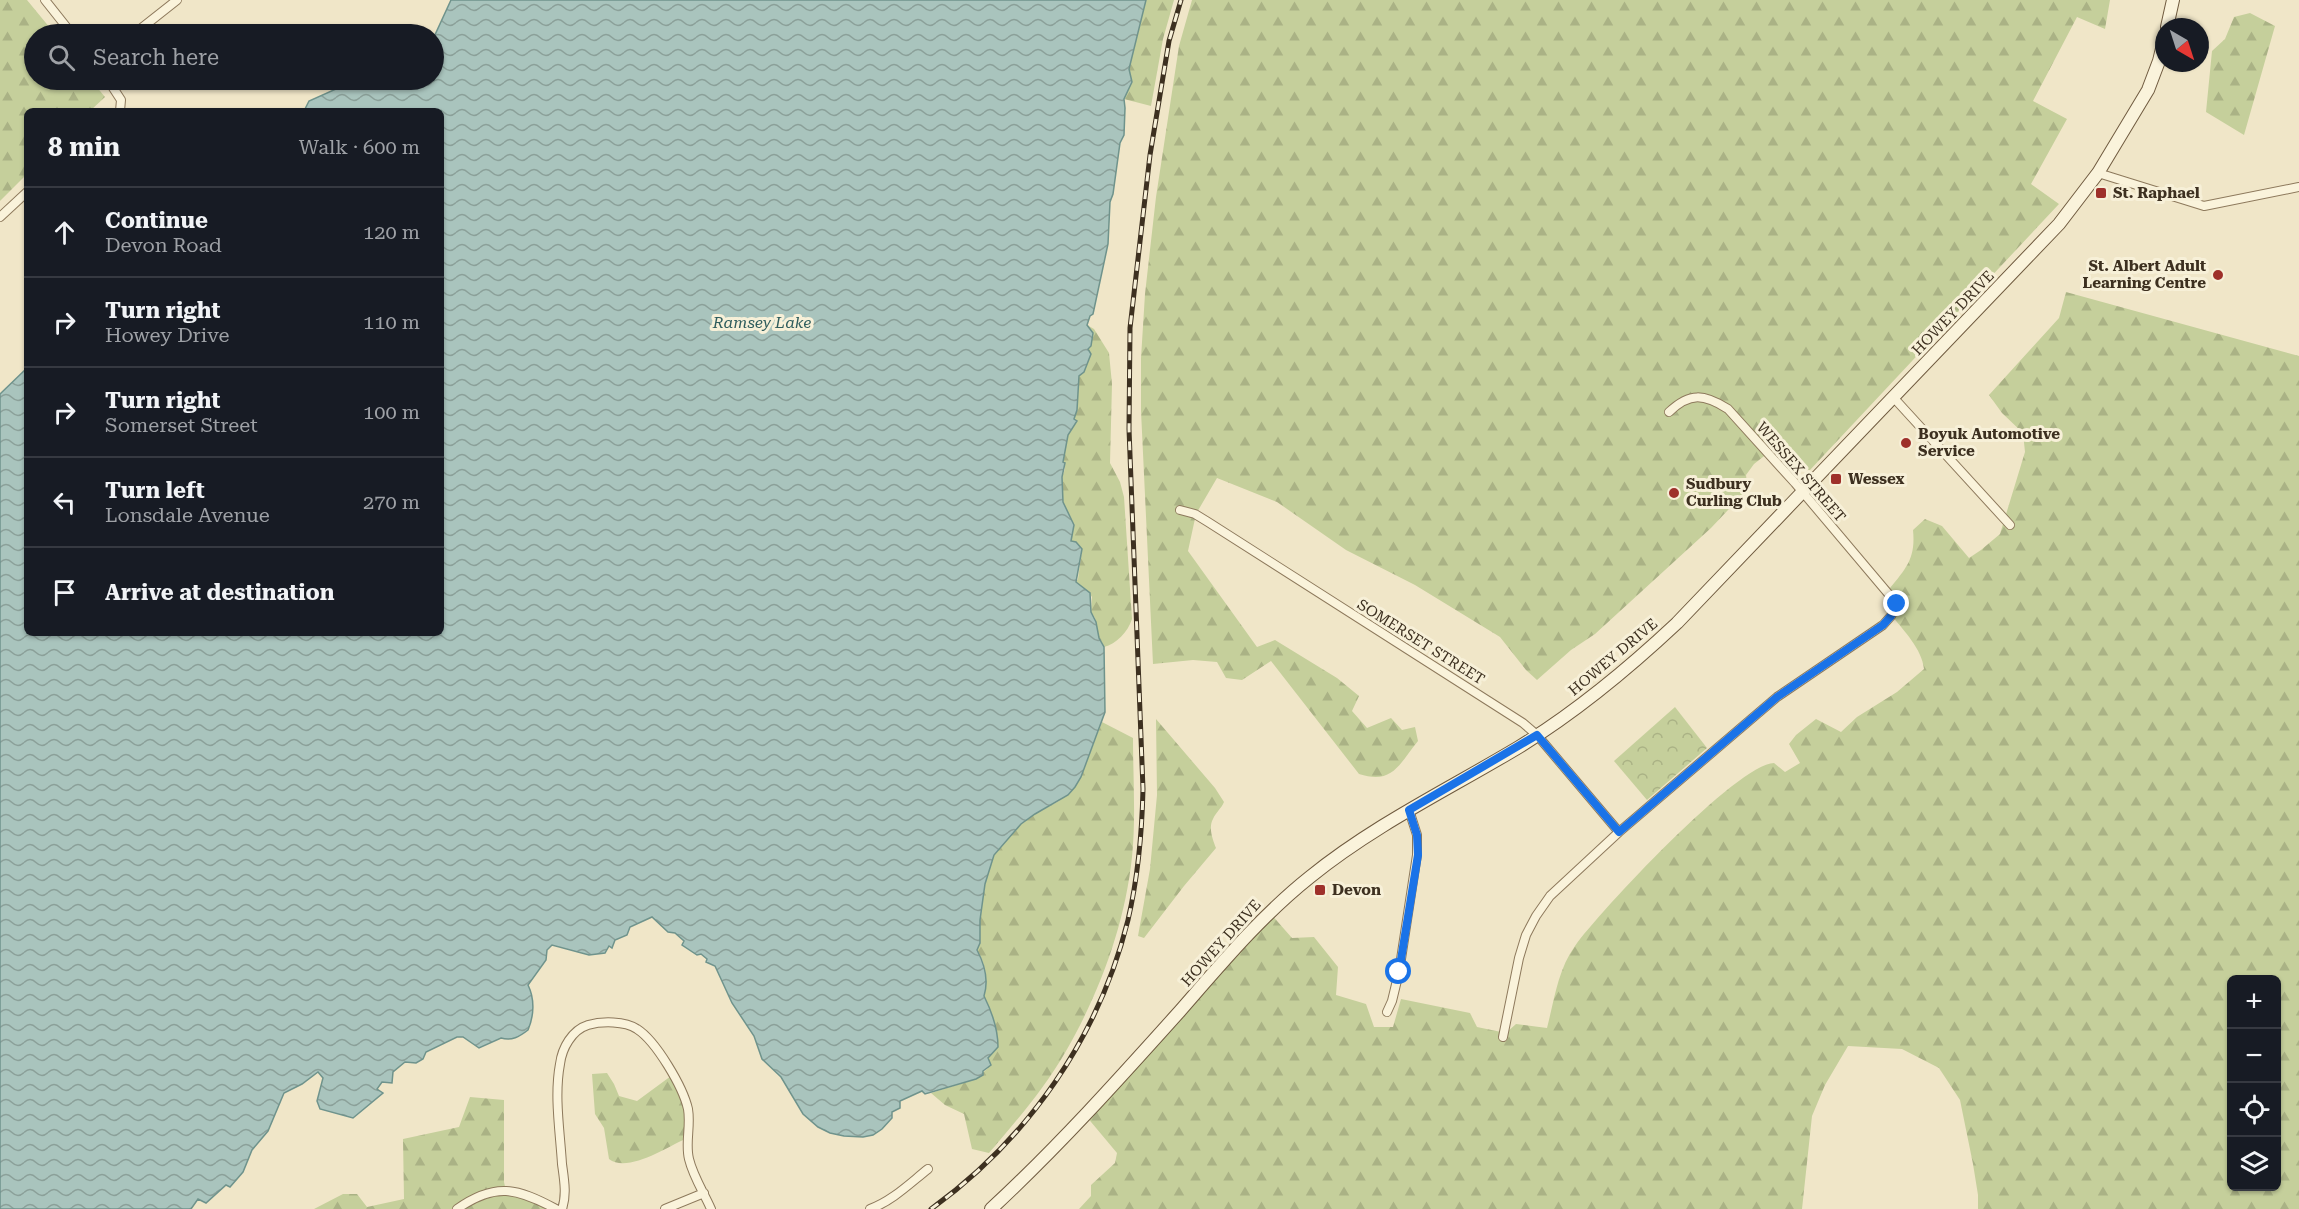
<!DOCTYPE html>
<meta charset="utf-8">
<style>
body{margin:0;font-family:"Roboto Serif",serif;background:#242831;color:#f1f3f6}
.controls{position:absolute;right:18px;bottom:18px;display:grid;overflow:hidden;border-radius:9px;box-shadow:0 2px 4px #0004}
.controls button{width:54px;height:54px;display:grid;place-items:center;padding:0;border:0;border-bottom:2px solid #363941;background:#171b24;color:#f1f3f6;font:30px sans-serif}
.compass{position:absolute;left:2155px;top:18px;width:54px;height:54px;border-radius:50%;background:#171b24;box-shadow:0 2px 4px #0004;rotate:141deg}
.stop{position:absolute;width:18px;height:18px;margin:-14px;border:4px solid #1a73e8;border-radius:50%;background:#fff}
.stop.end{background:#1a73e8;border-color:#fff;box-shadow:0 2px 6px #0008}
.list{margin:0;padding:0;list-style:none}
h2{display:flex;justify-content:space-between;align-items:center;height:78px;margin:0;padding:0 24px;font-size:26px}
h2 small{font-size:20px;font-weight:400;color:#9ea1a6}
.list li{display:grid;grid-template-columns:39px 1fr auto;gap:18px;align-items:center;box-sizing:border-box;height:90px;padding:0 24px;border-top:2px solid #363941}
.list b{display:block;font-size:22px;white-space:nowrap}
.list p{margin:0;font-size:20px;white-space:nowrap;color:#9ea1a6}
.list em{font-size:20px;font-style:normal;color:#9ea1a6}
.icon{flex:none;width:33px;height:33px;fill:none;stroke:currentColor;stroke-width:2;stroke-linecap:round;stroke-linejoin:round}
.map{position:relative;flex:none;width:2299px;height:1209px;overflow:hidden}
.search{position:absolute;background:#171b24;box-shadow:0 2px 4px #0004;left:24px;top:24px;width:420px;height:66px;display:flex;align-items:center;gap:15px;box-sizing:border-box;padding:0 21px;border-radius:33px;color:#9ea1a6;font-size:22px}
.panel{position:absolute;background:#171b24;box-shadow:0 2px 4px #0004;left:24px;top:108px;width:420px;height:528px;border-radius:9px}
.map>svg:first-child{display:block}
.forest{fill:url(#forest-firs);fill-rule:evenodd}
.park{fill:url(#park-crowns)}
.water{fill:url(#water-waves);stroke:#6f938c;stroke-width:1.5}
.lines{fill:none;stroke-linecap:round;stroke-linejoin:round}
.minor-casing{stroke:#8d795c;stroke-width:10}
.secondary-casing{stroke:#6f5a3f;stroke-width:14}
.minor{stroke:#faf3db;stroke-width:8}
.secondary{stroke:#faf3db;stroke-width:12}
.rail-casing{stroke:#3d3020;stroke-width:5}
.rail{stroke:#f7f0d8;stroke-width:3;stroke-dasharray:9;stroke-linecap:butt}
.route{stroke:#1a73e8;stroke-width:8}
.poi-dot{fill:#9e302a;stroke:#f7f0d8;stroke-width:2}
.labels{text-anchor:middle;stroke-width:6;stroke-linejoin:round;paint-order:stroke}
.poi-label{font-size:15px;font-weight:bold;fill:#3d3020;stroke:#f7f0d8;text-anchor:start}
.street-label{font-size:15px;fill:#3d3020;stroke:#f7f0d8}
.water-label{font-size:16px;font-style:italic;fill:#2f5d5d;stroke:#f7f0d8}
</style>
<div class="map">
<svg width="2299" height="1209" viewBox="0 0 2299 1209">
<defs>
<pattern id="forest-firs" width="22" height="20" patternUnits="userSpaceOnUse" patternTransform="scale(1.5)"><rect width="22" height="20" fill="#c5cf9b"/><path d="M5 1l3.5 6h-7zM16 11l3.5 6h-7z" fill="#aab285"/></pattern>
<pattern id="park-crowns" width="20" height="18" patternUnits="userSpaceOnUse" patternTransform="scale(1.5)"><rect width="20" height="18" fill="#c5cf9b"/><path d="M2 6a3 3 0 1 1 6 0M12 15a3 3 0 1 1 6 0" fill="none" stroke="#aab285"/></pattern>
<pattern id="water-waves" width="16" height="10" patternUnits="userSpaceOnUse" patternTransform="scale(1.5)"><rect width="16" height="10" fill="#a9c4bd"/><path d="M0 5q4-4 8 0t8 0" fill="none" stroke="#8ba099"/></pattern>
</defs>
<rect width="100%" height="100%" fill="#f0e6c8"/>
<!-- forest -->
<path class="forest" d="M0 0H27L55 34H34V80H91L105 97 90 111H27V174L0 201Z
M1146 0H1174L1163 39 1151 106 1124 99 1132 82 1129 69Z
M1192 0H2110L2105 29 2077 17 2033 101 2067 119 2031 184 2059 204 1810 470 1783 469 1768 453 1754 464 1746 475 1747 483 1745 492 1711 528 1595 634 1571 650 1537 680 1526 670 1500 637 1415 585 1346 550 1277 502 1217 478 1196 514 1188 551 1257 647 1275 640 1337 678 1359 696 1352 711 1367 728 1391 718 1402 730 1415 727 1418 741C1399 764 1393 785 1359 774L1271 661 1242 680 1226 678 1217 662 1193 660 1153 664 1141 411V358L1145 294 1156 197 1179 46Z
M2250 13 2275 26 2244 135 2206 112 2212 51 2225 39 2234 17Z
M2066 292 2299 356V1209H1978V1195L1973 1164 1960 1100 1939 1068 1902 1049 1848 1046 1825 1085 1812 1116 1802 1209H1079L1091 1196V1185L1115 1163 1117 1153 1086 1116 1270 913 1292 938 1314 937 1338 967 1336 995 1366 1004 1374 1027H1393L1401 999 1470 1013 1477 1027 1506 1033 1516 1024 1547 1028C1554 1001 1558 969 1575 946 1599 912 1738 763 1774 763L1785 772 1800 763 1789 744 1796 735 1816 719 1841 732 1857 717 1897 692 1924 669C1922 649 1904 631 1892 616L1897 603 1887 592C1905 569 1916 560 1913 530L1925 519 1942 526 1969 558 1981 550 2000 534 2025 452 2023 433 2002 413 1989 395 2059 318ZM2232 980H2276V1186H2232Z
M1087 325 1094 329 1109 353 1112 384 1110 463 1120 482 1124 497 1132 619C1128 632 1116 644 1104 647L1099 639 1095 618 1091 612 1092 597 1088 591 1076 582 1078 579 1082 549 1071 541 1074 525 1063 502 1062 477 1065 469 1063 462 1068 435 1074 426 1079 376 1086 368 1088 349Z
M1156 719 1215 788 1224 802C1221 809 1216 812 1213 819 1208 828 1213 840 1216 848L1184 886 1144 938 1138 936 1150 869 1157 795Z
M1102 722 1133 738C1133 778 1136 818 1132 857 1125 924 1100 992 1066 1051 1045 1088 1017 1120 989 1153L972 1149 964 1114 945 1105 931 1093 976 1079 988 1068V1058L998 1047C998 1029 992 1012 984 996 988 980 986 964 977 950L980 943V920L985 884 994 855 1021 824 1035 814 1059 801 1081 777Z
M607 1073 614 1084 619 1096 637 1101 671 1076 686 1108 685 1139C666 1148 627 1173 609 1159L604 1128 595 1114 592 1074Z
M470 1097 504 1100V1182L506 1191 554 1209H314L343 1194H357L367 1207 404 1199 403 1139 459 1127Z"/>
<!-- park -->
<path class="park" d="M1675 707 1707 748 1647 800 1614 761Z"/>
<!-- water -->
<path class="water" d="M451 0H1146L1129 69 1132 82 1124 99 1125 108 1124 135 1120 143 1113 194 1110 202 1108 244 1093 314 1090 316 1087 325 1093 333 1091 346 1088 349 1091 354 1084 372 1079 376 1077 410 1074 419 1077 421 1068 435 1063 462 1065 463 1062 477 1063 502 1074 525 1071 541 1076 542 1082 549 1076 582 1090 593 1091 612 1096 622 1099 638 1104 647 1105 712 1081 777 1075 787 1068 795 1035 814 1021 824 994 855 985 884 980 920V943L977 950C985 965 989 980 984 996 992 1012 998 1029 998 1047L988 1058 991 1065 983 1071V1075L976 1079 925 1094 922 1091 900 1101V1108L892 1112V1118L882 1129 873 1135 863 1137 844 1136 830 1133 818 1127 803 1114 781 1077 762 1059 754 1036 732 1003 715 966 706 962 707 959 701 954 697 955 682 945 684 941 675 933 668 932 652 917 630 927 627 935 615 940 612 948 609 946 605 953 589 955 552 945 547 950 546 960 528 985C535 999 534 1016 528 1030 519 1037 512 1041 501 1038L479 1048 463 1037H457L426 1052 423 1059 416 1063 405 1062 393 1072 392 1083 382 1082 377 1089 383 1093 353 1118 320 1109 317 1101 323 1078 318 1072 302 1084 284 1093 268 1131 252 1150 243 1172 230 1187 226 1185 206 1203 198 1199 191 1209H0V394L27 368V633H441V111H304L309 101 356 80H434V37Z"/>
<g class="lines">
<defs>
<path id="minor" d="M45 0 72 34
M134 34 177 0
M108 80 121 100 120 111
M2098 173 2204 206 2299 187
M0 217 27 192
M1893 397 2010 525
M1180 510 1195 514 1208 522 1523 723 1537 735 1619 832
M1387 1012 1392 1001 1399 972 1417 855V835L1409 810
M1503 1037 1519 958 1526 935 1536 916 1550 896 1619 832 1777 697 1883 625 1891 616 1897 604 1795 483 1728 409C1704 394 1690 392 1669 412
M457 1209C495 1182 517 1188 556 1209
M562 1209C567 1195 564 1179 562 1164 560 1131 554 1096 560 1064 562 1048 572 1030 588 1025 602 1021 625 1021 637 1029 656 1041 683 1087 688 1109 691 1126 685 1143 689 1159 693 1176 704 1193 711 1209
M665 1209 704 1193
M870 1209C892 1201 909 1184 928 1169"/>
<path id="secondary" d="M2167 27 2173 0
M991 1209C1058 1147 1119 1079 1180 1011 1221 964 1261 916 1310 877 1374 825 1449 789 1519 747 1576 712 1628 669 1677 623L2059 224 2098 173 2148 90 2159 61 2164 40"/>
</defs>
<!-- minor casing -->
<use href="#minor" class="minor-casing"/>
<!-- secondary casing -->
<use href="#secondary" class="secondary-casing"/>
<!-- minor -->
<use href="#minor" class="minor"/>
<!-- secondary -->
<use href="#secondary" class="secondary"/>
<defs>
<path id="rail" d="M931 1209C1028 1139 1099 1037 1128 920 1138 877 1142 833 1143 789L1129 429 1130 328 1150 155 1169 41 1181 0"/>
</defs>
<!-- rail casing -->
<use href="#rail" class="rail-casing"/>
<!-- rail -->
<use href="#rail" class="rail"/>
</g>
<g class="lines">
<!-- route -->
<path class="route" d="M1399 972 1418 855 1417 835 1409 810 1537 735 1619 832 1777 697 1883 625 1891 616 1897 604"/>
</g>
<!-- markers -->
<g class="poi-dot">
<rect x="2095" y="187" width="12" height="12" rx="3"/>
<circle cx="2218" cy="275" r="6"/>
<circle cx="1906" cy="443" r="6"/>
<rect x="1830" y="473" width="12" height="12" rx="3"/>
<circle cx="1674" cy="493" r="6"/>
<rect x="1314" y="884" width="12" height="12" rx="3"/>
</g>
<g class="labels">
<!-- poi labels -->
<g class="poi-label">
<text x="2113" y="198">St. Raphael</text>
<text x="2206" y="271" text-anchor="end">St. Albert Adult<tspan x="2206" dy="17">Learning Centre</tspan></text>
<text x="1918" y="439">Boyuk Automotive<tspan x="1918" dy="17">Service</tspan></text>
<text x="1848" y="484">Wessex</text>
<text x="1686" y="489">Sudbury<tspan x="1686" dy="17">Curling Club</tspan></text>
<text x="1332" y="895">Devon</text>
</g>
<!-- street labels -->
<g class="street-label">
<text transform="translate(1953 313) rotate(-46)" y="5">HOWEY DRIVE</text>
<text transform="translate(1801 472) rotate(49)" y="5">WESSEX STREET</text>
<text transform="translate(1421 642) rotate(32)" y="5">SOMERSET STREET</text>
<text transform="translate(1613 657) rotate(-40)" y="5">HOWEY DRIVE</text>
<text transform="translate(1221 943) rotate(-48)" y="5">HOWEY DRIVE</text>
</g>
<!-- water labels -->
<g class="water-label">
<text x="762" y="328">Ramsey Lake</text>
</g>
</g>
</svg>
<div class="controls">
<button>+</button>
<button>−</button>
<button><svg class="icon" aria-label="locate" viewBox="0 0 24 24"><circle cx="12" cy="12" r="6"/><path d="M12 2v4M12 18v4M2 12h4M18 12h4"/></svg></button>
<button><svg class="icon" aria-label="layers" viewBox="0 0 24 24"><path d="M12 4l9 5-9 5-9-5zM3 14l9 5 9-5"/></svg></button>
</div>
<svg class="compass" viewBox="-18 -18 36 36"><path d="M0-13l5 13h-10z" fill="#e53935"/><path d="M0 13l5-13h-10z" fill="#9ea1a6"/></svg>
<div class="stop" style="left:1399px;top:972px"></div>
<div class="stop end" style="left:1897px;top:604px"></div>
<div class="search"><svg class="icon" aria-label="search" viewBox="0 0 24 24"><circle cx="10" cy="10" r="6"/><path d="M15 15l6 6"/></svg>Search here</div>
<section class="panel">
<h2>8 min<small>Walk · 600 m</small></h2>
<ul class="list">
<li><svg class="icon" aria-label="ahead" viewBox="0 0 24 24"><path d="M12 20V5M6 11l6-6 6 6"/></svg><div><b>Continue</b><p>Devon Road</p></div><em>120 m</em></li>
<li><svg class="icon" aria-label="right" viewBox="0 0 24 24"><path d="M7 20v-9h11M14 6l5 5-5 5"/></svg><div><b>Turn right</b><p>Howey Drive</p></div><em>110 m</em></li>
<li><svg class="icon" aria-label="right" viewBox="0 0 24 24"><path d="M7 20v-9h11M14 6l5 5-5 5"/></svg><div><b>Turn right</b><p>Somerset Street</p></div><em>100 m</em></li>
<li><svg class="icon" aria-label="left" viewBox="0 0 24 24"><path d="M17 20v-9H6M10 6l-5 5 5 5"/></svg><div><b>Turn left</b><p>Lonsdale Avenue</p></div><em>270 m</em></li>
<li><svg class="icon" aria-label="arrive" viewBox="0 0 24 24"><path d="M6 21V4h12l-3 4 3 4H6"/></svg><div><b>Arrive at destination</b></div></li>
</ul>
</section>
</div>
